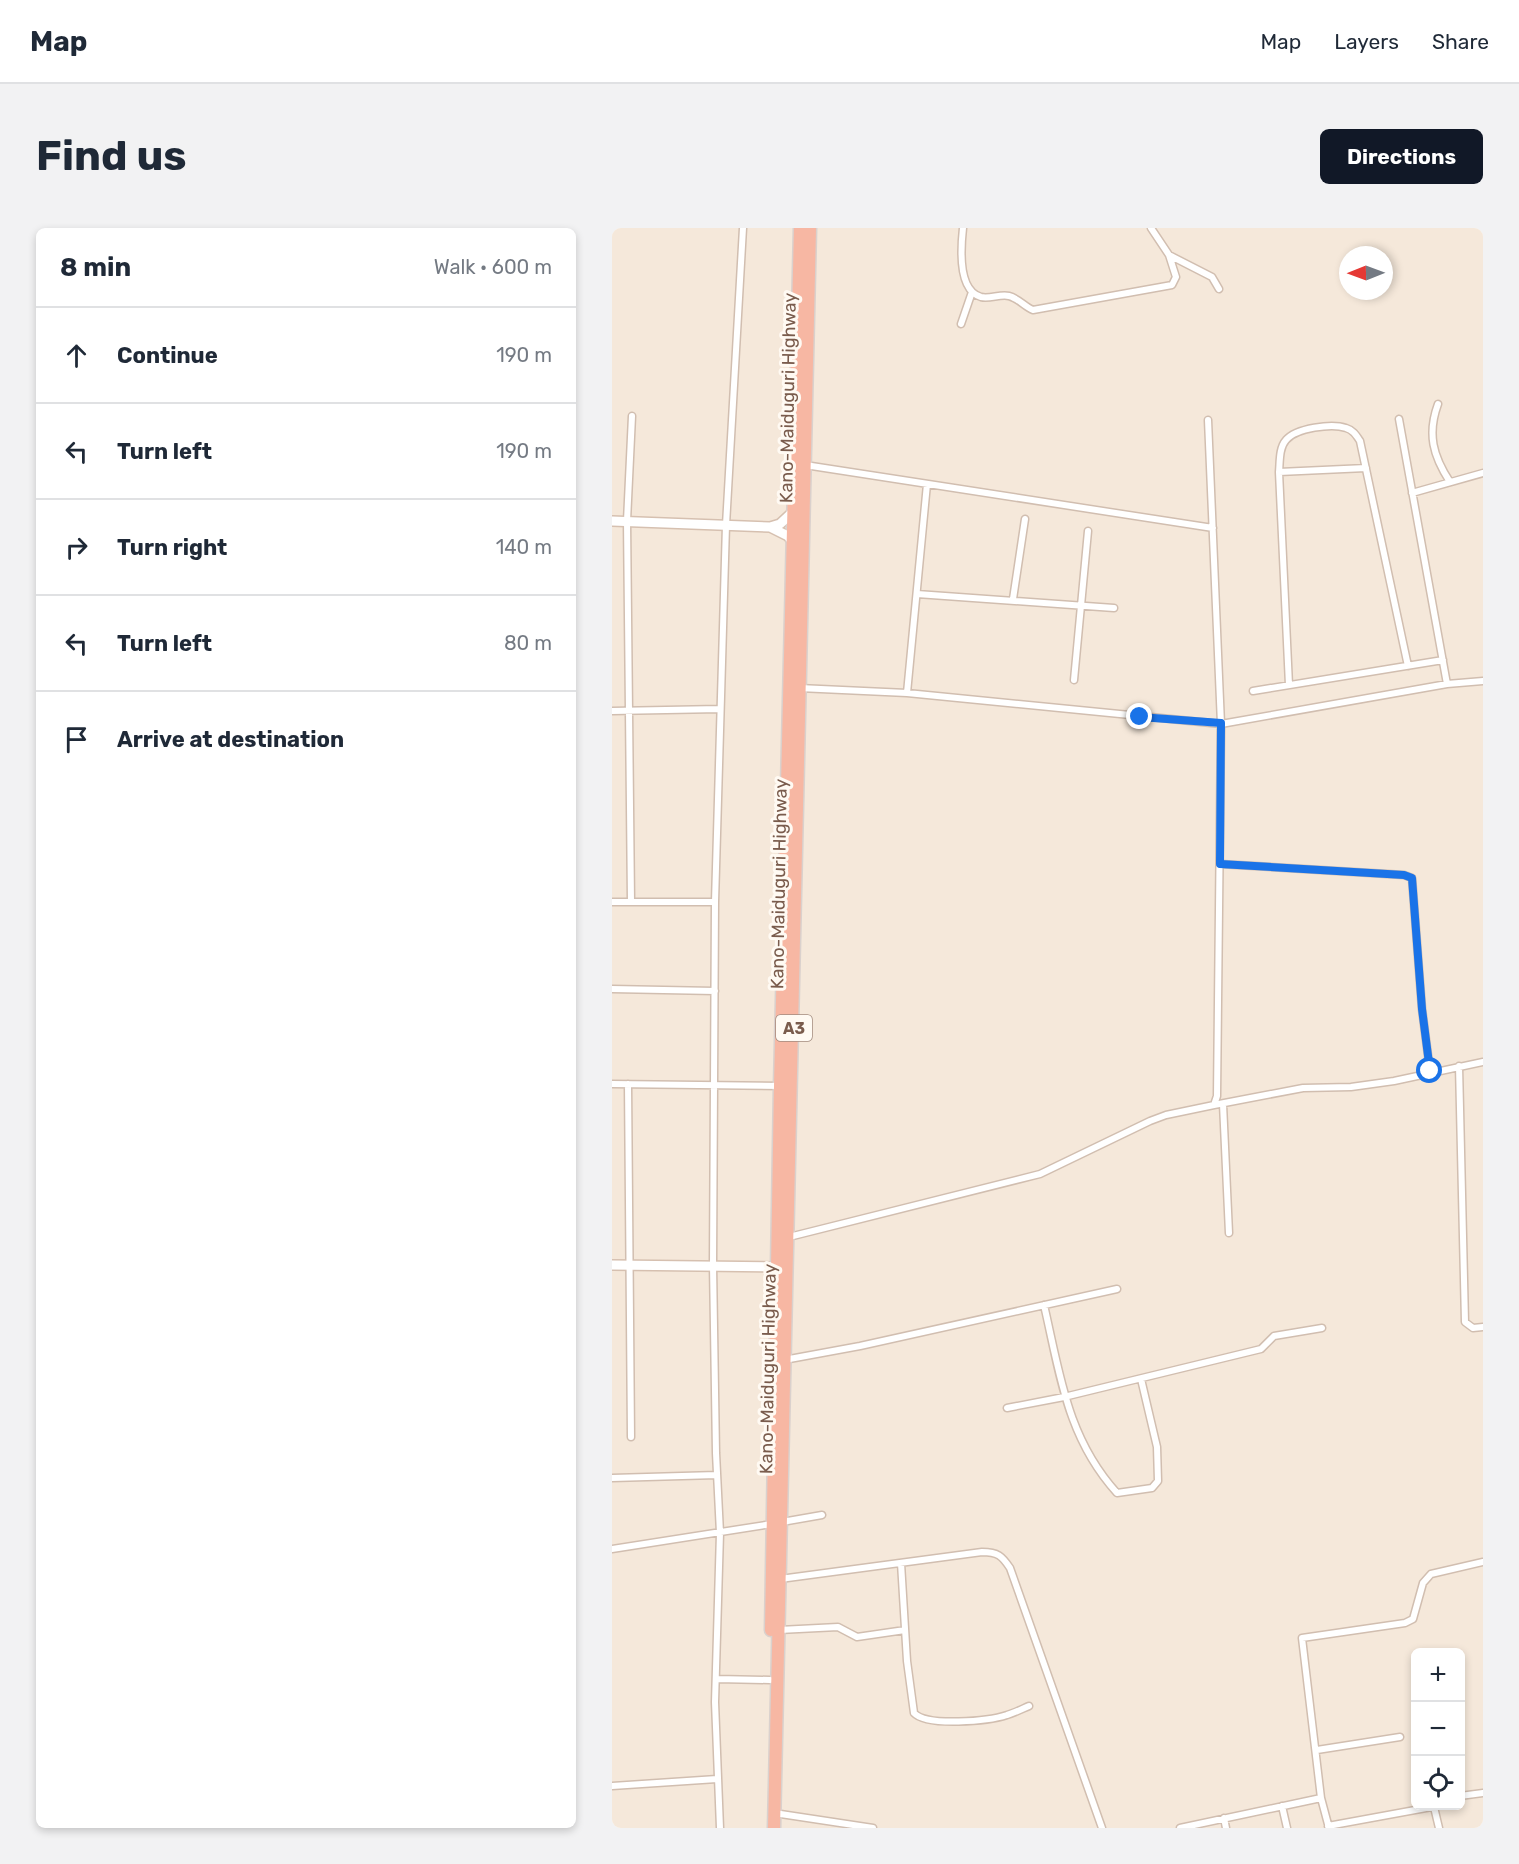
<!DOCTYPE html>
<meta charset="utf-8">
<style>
body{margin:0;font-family:Rubik,sans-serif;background:#f2f2f3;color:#1f2937}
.controls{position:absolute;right:18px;bottom:18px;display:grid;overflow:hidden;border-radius:9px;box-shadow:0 3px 9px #0003}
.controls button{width:54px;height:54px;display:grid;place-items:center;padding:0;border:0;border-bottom:2px solid #e0e1e3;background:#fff;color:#1f2937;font:30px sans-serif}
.compass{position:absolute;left:727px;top:18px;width:54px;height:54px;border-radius:50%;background:#fff;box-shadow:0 3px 9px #0003;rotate:269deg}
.stop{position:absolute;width:18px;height:18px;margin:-14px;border:4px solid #1a73e8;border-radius:50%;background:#fff}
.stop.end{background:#1a73e8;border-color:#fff;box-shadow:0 2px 6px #0008}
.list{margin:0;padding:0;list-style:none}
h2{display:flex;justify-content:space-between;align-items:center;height:78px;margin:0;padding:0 24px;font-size:26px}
h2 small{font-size:20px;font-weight:400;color:#747a83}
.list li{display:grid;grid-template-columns:39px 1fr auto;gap:18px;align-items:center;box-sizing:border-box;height:96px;padding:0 24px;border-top:2px solid #e0e1e3}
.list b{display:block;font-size:22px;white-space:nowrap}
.list em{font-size:20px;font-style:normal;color:#747a83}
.icon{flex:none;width:33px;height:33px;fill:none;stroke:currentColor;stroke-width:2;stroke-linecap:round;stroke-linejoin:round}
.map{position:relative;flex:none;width:871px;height:1600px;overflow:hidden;border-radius:9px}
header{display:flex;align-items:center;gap:36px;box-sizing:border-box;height:84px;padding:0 30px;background:#fff;border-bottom:2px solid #e0e1e3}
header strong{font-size:28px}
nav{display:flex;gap:33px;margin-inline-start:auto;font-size:21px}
.intro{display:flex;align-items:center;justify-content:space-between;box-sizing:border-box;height:144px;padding:0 36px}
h1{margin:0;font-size:42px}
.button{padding:15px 27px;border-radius:9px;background:#111827;color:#fff;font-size:21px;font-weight:700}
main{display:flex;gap:36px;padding:0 36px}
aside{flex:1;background:#fff;border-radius:9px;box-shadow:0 3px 9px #0003}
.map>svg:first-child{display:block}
.residential{fill:#f5e8da;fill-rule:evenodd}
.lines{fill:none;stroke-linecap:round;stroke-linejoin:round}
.street-casing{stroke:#d1beb0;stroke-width:9}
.secondary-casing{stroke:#d6c0b0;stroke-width:12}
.highway-casing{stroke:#dad1cd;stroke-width:15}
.street{stroke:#fff;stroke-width:6}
.secondary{stroke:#fff;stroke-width:9}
.highway{stroke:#f7b7a3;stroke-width:12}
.route{stroke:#1a73e8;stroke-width:8}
.labels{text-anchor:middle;stroke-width:6;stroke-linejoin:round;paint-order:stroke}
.shield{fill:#fffaf3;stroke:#a28b7f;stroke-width:1.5}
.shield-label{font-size:16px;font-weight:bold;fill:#7a5c4d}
.street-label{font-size:18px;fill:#7a5c4d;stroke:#fffaf3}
</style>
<header>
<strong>Map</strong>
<nav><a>Map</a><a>Layers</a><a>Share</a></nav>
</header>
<div class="intro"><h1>Find us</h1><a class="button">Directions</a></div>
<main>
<aside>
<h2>8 min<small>Walk · 600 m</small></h2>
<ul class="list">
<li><svg class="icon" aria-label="ahead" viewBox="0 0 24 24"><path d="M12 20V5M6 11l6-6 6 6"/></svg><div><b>Continue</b></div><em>190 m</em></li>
<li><svg class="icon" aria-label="left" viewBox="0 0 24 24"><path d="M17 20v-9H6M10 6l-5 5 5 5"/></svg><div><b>Turn left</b></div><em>190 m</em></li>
<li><svg class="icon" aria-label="right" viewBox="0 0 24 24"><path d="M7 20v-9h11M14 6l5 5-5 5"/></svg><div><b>Turn right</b></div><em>140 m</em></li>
<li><svg class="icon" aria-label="left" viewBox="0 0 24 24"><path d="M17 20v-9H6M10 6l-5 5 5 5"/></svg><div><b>Turn left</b></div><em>80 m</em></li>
<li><svg class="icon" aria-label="arrive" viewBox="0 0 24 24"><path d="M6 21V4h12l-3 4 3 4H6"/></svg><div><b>Arrive at destination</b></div></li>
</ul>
</aside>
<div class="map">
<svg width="871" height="1600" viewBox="0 0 871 1600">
<rect width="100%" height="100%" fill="#fdf6ec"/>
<!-- residential -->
<path class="residential" d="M0 0H871V1600H0ZM736 27H772V63H736ZM804 1424H848V1578H804Z"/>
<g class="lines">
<defs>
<path id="street" d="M351 0C349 18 345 62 369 69 378 71 388 66 397 68 406 70 413 79 421 82L560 57 564 49 557 27 539 0
M557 27 600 49 607 61
M349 96 360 64
M826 176C815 206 821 228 838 254
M787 191 835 456
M193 237 601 300
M667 244 754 240
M800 265 871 245
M305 366 502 380
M401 371 413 291
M462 452 476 303
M677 457 667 244C668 233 667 220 674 212 684 200 720 195 734 200 741 202 744 207 748 213L796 438
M187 460 295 465 609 496 835 456 871 453
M641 463 831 432
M295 465 315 256
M0 483 108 481
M608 636 792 647 800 650 810 781 818 843
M0 674H103
M19 674 15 293 20 188
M0 761 103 763
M847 838 853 1094 861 1100 871 1099
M0 856 170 858
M16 856 19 1209
M611 876 617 1005
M602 877 691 860 739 859 782 853 871 834
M177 1009 428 946 538 893 554 887 602 877 605 868 609 496 596 192
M432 1077C448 1146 455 1210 505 1265L540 1260 546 1253 545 1219 529 1151
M172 1132 248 1118 505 1061
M395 1180 452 1169 649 1121 662 1108 710 1100
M0 1250 105 1247
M170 1294 210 1287
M0 1321 160 1296
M289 1335 295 1433 302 1485C315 1499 377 1493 395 1487 402 1485 410 1481 417 1478
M168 1351 370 1324C386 1324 390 1328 398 1340L490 1600
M167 1402 226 1399 245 1409 293 1402
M105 1451 158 1452
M705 1522 788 1509
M0 1558 105 1551
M848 1568 871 1565
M670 1578 675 1600
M822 1579 827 1600
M162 1585 261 1600
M612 1590 614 1600
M716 1598 825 1578
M108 1600 103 1474 108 1305 104 1225 101 1037 103 674 114 297 131 0
M568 1600 709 1570
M717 1600 709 1570 690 1410 793 1395 801 1391 811 1355 819 1346 871 1334"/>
<path id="secondary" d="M0 293 158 299 168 296 183 282
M158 299 176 308 182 315
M0 1037 164 1039"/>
<path id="highway" d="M159 1402 168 858 188 0
M162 1600 198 0"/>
</defs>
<!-- street casing -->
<use href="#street" class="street-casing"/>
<!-- secondary casing -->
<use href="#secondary" class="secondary-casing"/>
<!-- highway casing -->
<use href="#highway" class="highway-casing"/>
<!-- street -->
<use href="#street" class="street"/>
<!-- secondary -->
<use href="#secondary" class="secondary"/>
<!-- highway -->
<use href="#highway" class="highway"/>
</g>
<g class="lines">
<!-- route -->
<path class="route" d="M528 489 609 495 608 636 792 647 800 650 810 781 818 843"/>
</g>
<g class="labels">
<!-- shield labels -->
<rect class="shield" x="164" y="787" width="36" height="26" rx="4.5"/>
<g class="shield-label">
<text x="182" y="806">A3</text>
</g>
<!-- street labels -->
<g class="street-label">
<text transform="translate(176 170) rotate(-89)" y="6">Kano-Maiduguri Highway</text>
<text transform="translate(167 656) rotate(-89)" y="6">Kano-Maiduguri Highway</text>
<text transform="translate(156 1141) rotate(-89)" y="6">Kano-Maiduguri Highway</text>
</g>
</g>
</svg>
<div class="controls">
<button>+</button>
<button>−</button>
<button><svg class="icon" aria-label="locate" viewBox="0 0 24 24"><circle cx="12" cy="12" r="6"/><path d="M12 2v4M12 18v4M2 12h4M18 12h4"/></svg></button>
</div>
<svg class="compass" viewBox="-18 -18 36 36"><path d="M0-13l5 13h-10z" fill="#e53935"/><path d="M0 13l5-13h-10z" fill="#747a83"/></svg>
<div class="stop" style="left:818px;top:843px"></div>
<div class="stop end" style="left:528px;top:489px"></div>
</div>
</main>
